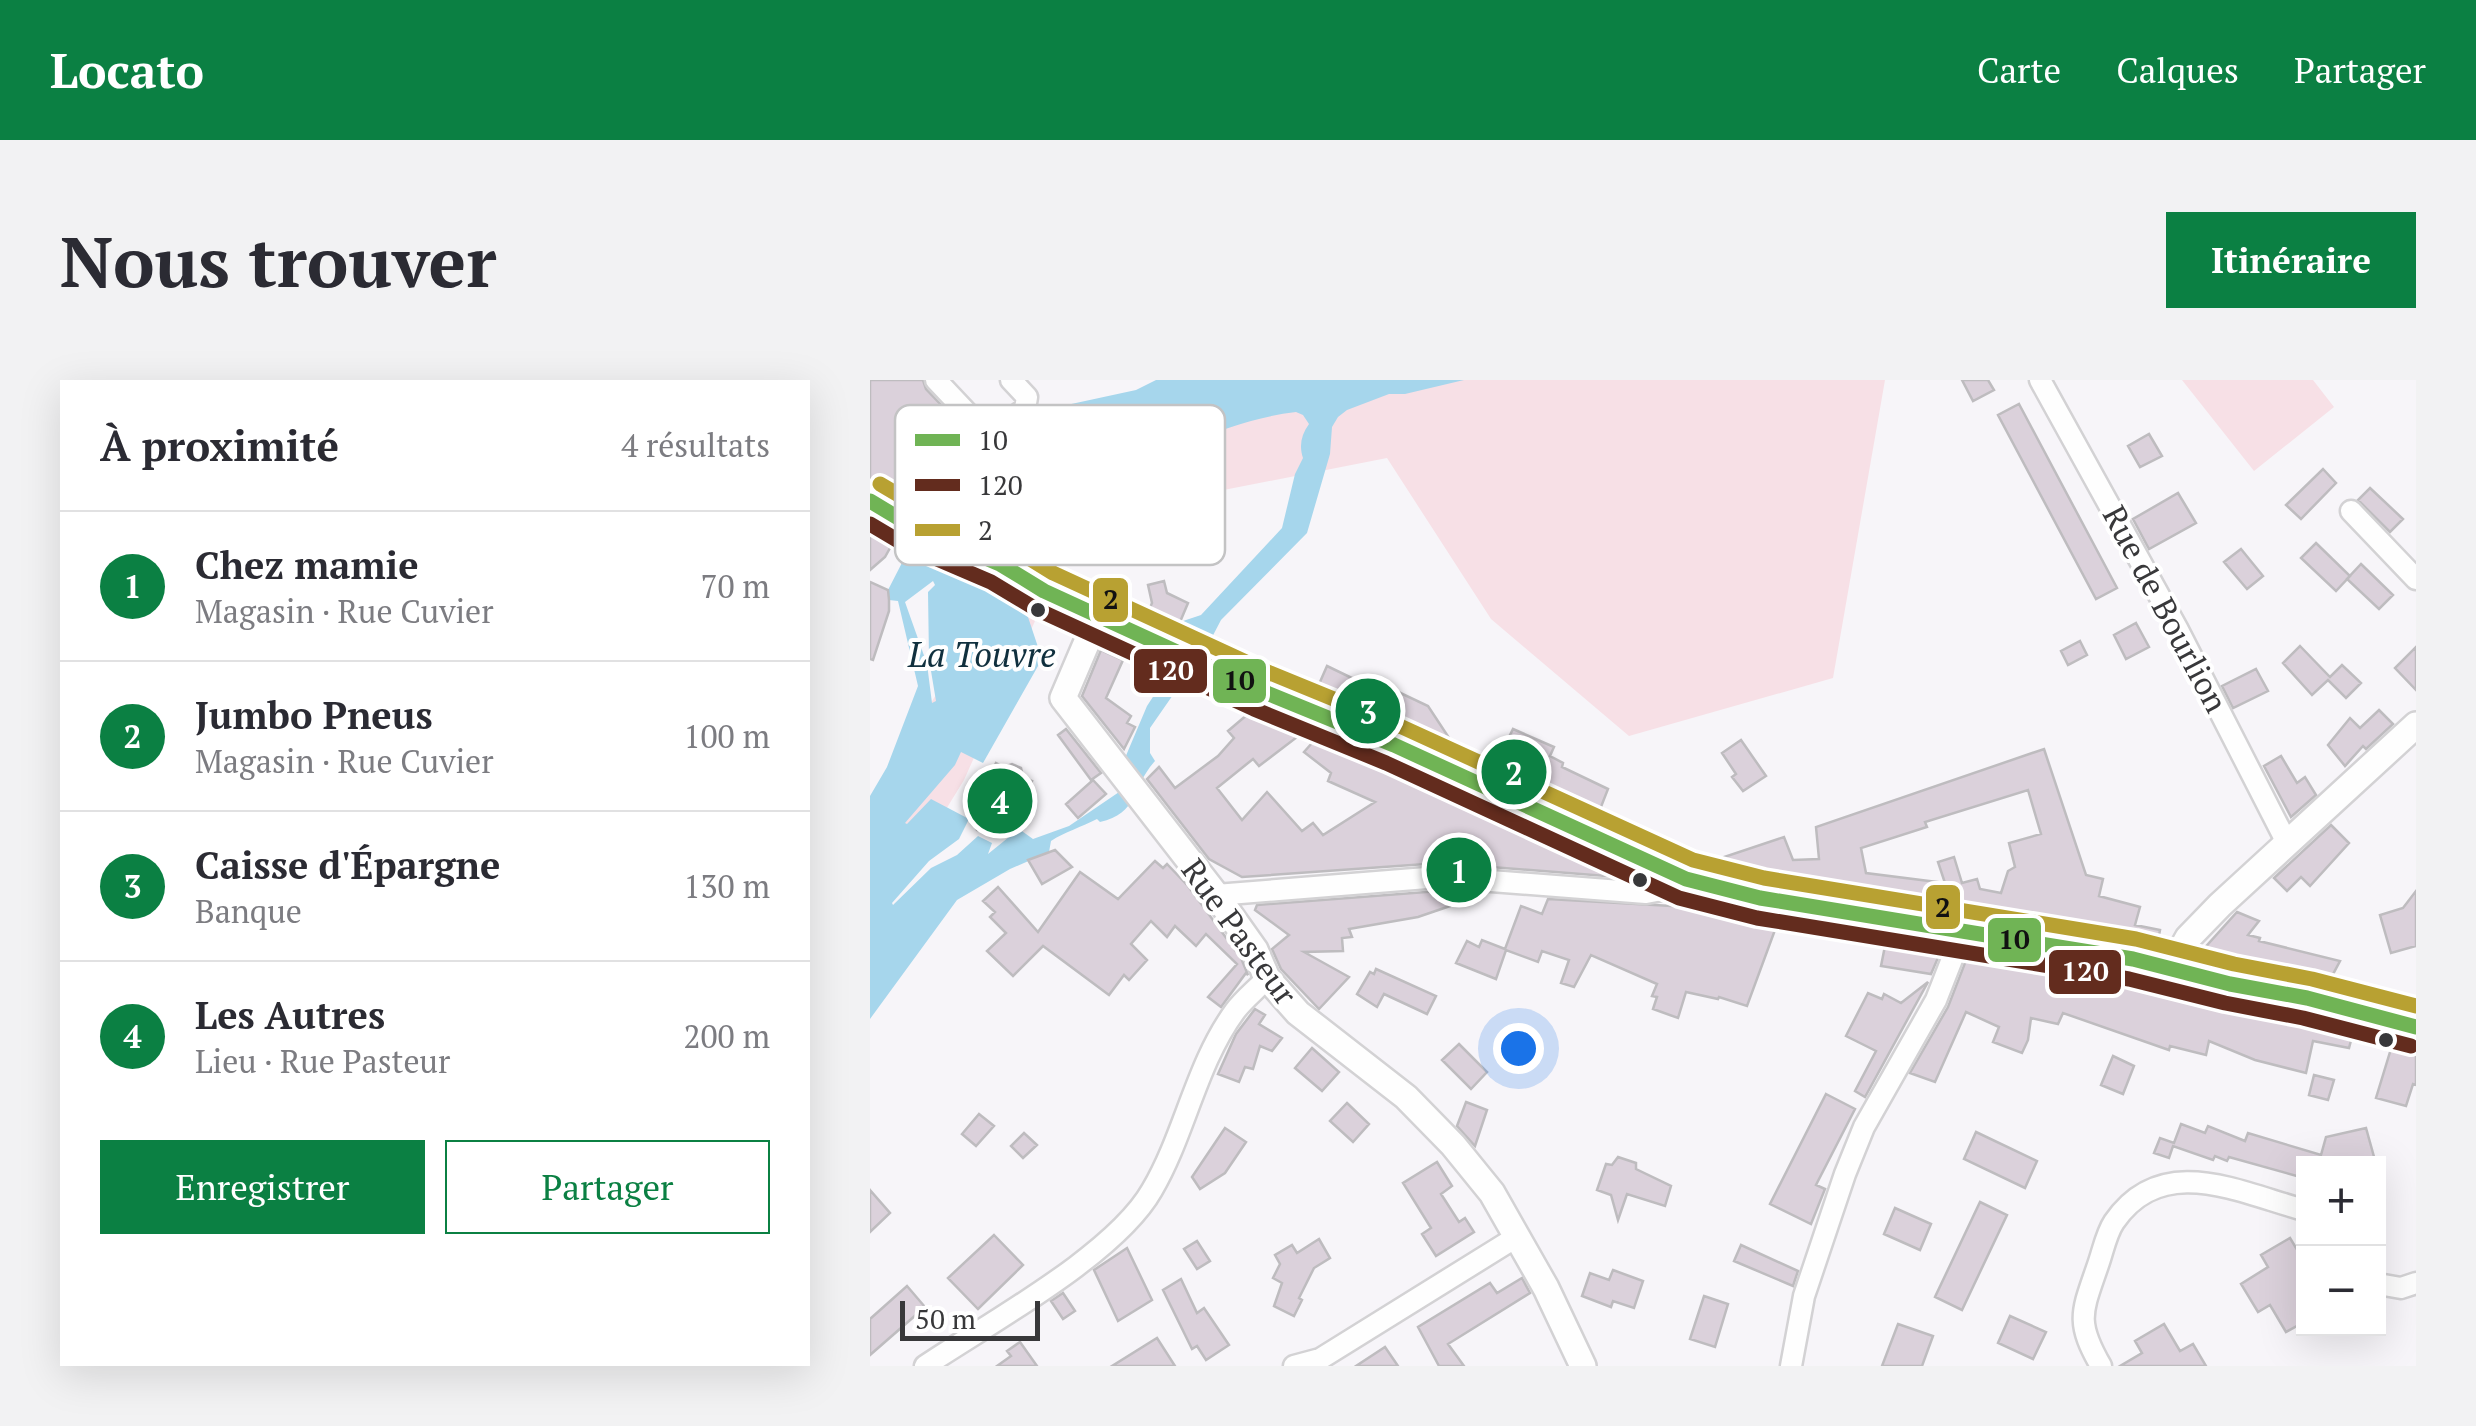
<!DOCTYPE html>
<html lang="fr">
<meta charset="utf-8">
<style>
body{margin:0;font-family:"PT Serif",serif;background:#f2f2f3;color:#2b2b33}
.controls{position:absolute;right:30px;bottom:30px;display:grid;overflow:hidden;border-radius:0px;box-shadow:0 10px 40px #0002}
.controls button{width:90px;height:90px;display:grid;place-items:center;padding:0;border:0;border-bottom:2px solid #e1e1e2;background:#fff;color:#2b2b33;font:50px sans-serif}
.scale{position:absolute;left:30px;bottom:25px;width:140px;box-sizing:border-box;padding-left:10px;border:5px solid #38383a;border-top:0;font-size:28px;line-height:35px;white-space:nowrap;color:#38383a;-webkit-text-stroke:8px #fff;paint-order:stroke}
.you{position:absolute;left:648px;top:668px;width:35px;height:35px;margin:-25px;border:8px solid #fff;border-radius:50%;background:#1a73e8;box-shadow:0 0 0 15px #1a73e833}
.badge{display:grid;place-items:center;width:65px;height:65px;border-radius:50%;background:#0b8043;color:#fff;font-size:32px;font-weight:700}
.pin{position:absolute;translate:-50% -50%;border:5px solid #fff;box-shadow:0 2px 10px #0006}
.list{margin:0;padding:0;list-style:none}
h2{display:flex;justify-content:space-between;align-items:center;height:130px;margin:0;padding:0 40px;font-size:42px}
h2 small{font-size:32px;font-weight:400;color:#7c7c81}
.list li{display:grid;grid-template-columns:65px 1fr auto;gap:30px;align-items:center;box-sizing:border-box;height:150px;padding:0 40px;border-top:2px solid #e1e1e2}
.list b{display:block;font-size:38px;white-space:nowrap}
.list p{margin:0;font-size:32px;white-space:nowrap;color:#7c7c81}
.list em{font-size:32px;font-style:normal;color:#7c7c81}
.actions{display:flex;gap:20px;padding:30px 40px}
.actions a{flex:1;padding:22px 0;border:2px solid #0b8043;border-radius:0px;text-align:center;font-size:35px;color:#0b8043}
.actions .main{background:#0b8043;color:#fff}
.map{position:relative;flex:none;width:1546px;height:986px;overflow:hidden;border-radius:0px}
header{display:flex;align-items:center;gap:60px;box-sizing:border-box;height:140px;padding:0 50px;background:#0b8043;color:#fff}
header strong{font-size:48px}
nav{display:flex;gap:55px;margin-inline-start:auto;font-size:35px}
.intro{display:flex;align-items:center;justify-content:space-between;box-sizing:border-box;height:240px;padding:0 60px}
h1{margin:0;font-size:70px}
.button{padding:25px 45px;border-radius:0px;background:#0b8043;color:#fff;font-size:35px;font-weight:700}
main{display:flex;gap:60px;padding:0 60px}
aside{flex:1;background:#fff;border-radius:0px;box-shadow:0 10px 40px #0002}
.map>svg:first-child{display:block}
.green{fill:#f7e0e6}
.water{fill:#a6d6ec;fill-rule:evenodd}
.building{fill:#dbd1db;stroke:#bebcbf;stroke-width:2.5;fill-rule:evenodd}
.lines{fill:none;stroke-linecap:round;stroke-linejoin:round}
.minor-casing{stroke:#d3d2d4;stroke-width:25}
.tertiary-casing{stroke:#d3d2d4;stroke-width:30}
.secondary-casing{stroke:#d3d2d4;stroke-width:32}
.minor{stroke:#fefefe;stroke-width:20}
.tertiary{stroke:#fefefe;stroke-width:25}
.secondary{stroke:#fefefe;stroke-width:28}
.bus-1-casing{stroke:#fff;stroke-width:22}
.bus-2-casing{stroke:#fff;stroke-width:22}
.bus-3-casing{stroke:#fff;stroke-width:22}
.bus-1{stroke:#70b455;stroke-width:15}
.bus-2{stroke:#632c1e;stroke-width:15}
.bus-3{stroke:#b8a132;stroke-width:15}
.bus-dot{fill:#38383a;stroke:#fff;stroke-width:4}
.labels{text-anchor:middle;stroke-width:8;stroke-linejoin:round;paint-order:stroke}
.street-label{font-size:32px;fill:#38383a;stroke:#fff}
.water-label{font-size:35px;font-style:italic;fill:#10303e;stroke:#fff}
.key{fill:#fff;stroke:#c3c3c4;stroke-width:2.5}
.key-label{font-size:28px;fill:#38383a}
.line-badge{stroke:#fff;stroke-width:4}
.badge-label{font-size:28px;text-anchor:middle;font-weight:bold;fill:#fff}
.pale-badge-label{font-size:28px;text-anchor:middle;font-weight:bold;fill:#111}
</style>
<header>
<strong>Locato</strong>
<nav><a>Carte</a><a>Calques</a><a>Partager</a></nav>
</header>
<div class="intro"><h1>Nous trouver</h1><a class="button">Itinéraire</a></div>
<main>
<aside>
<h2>À proximité<small>4 résultats</small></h2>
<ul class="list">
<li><span class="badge">1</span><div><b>Chez mamie</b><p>Magasin · Rue Cuvier</p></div><em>70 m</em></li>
<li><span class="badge">2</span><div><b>Jumbo Pneus</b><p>Magasin · Rue Cuvier</p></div><em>100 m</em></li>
<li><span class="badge">3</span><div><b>Caisse d'Épargne</b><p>Banque</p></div><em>130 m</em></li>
<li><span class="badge">4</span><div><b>Les Autres</b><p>Lieu · Rue Pasteur</p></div><em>200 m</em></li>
</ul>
<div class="actions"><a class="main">Enregistrer</a><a>Partager</a></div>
</aside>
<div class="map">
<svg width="1546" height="986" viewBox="0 0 1546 986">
<rect width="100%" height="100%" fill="#f7f5f9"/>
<!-- green -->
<path class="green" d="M296 0H1015L963 298 759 356 621 239 517 78 211 138 94 400 0 553 53 336 229 48Z
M1312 0H1443L1464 27 1384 91Z"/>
<!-- water -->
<path class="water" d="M286 0H594L535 14H519L477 30 468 37 462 47 460 74 437 153 351 240 339 263 280 348V373L285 381C260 409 269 433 230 442L227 439C212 447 194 452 181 461L179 472 140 489 87 520 0 639V416L17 387 48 306 28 221 19 220 18 210 36 175 51 173C93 105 119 74 189 34L192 26 266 10ZM426 32 433 35 439 44C431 55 429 66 433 78L425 94 412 148 331 235 313 241 317 253 307 280 277 326 255 378V408L199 446 163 459 149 449 118 474 122 463 108 456 87 475 61 488 23 525 22 523 59 481 89 459 99 439 61 419 37 444 35 443 85 385 91 372 113 383 172 279 152 219 163 183 176 176C177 146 202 118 229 105L228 101 232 102C295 74 358 40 426 32ZM63 201 65 205 58 212 59 279 66 321 62 323 57 284 35 222Z"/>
<!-- building -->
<path class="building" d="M0 0H53L56 9 94 49 87 60 62 83 69 90 44 127 0 101Z
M1092 0H1118L1124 10 1103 21Z
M1149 24 1247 208 1226 219 1128 35Z
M1279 54 1292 76 1270 87 1258 66Z
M1453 89 1466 103 1431 139 1416 125Z
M1500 108 1533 139 1520 152 1488 120Z
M1308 113 1326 143 1279 169 1263 139Z
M0 144 25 159 15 177 0 190Z
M1446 163 1480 196 1466 211 1431 178Z
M1371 169 1393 196 1377 209 1354 182Z
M1491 184 1523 215 1509 229 1477 199Z
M294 201 297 213 318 223 307 249 277 235 282 223 278 205Z
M0 202 18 210 19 220V231L3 280 0 279Z
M1266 243 1279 267 1256 279 1244 255Z
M1210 261 1217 275 1198 285 1191 271Z
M1430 266 1460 297 1472 285 1491 303 1476 318 1458 300 1442 315 1413 283Z
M1546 267V310L1525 288Z
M231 270 253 280 236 318 261 336 257 343 265 347 254 369 212 316Z
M457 286 517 315 520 308 558 326 591 376 446 311Z
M1386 289 1398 311 1363 328 1352 306Z
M385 328 431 354 389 386 383 379 347 408 372 440 397 412 432 451 443 443 453 455 505 422 458 401 461 393 434 372 450 354 774 499 570 483 372 497 339 479 277 399 289 387 305 408 348 376 364 358 358 351Z
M1509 330 1523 344 1496 369 1493 366 1475 386 1458 365 1480 338 1490 348Z
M196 349 231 393 221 400 188 355Z
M643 349 684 367 680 376 693 383 692 387 738 409 727 437 623 390Z
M871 360 896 396 873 411 862 397 866 394 852 373Z
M1174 369 1216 495 1233 499 1229 516 1270 527 1265 545 1290 550 1287 566 894 501 830 485 914 457 923 480 949 479 946 447ZM1158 410 1171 454 1139 463 1145 487 1138 491 1131 513 1110 509 1107 499 1092 503 1084 477 1068 482 1075 503 996 493 991 468 1057 447 1055 442Z
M1411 376 1427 403 1435 397 1446 415 1421 437 1394 386Z
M126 383 134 387 142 384 151 388 153 397 162 401 132 455 107 450 106 441 99 439Z
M223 400 236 414 208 438 196 424Z
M1461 445 1479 463 1440 506 1431 497 1417 511 1404 498Z
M185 470 202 487 172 504 158 480Z
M285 481 293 488 297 484 318 506 371 578 378 595 376 593 351 627 338 617 367 584 336 554 326 566 305 546 297 557 281 541 261 564 277 580 259 600 254 595 239 615 173 566 143 596 117 571 136 553 120 537 125 532 113 521 128 507 168 552 210 492 248 519Z
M569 511 580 512V526L548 537 479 549 482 557 472 558 473 571 434 572 479 597 449 629 411 589 402 569 419 555 385 530 387 525Z
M1546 511V566L1521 573 1510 535 1533 528Z
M678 519 855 529 909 539 877 626 849 617 848 619 816 612 808 638 783 629 787 617 782 616 787 604 721 575 704 607 691 603 699 580 672 571 668 582 636 570 626 599 586 583 597 561 609 567 612 560 635 569 651 526 672 534Z
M1367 532 1389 541 1378 555 1390 558 1389 561 1470 581 1462 596 1331 572Z
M1017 556 1073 566 1061 594 1011 586Z
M1100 570 1274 600 1484 649 1479 668 1443 661 1436 693 1385 680 1339 661 1336 675 1300 666 1299 670 1193 633 1188 644 1161 638 1158 660 1152 673 1123 662 1129 647 1096 632 1065 702 1040 693 1078 627Z
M506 589 566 616 557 634 514 614 507 627 487 614 500 592 504 594Z
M1058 602 995 717 985 711 1006 671 976 656 998 613 1012 619 1014 614 1031 623Z
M385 629 395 635 389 644 412 658 402 671 390 666 383 689 375 687 369 702 348 694 366 654Z
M1524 659 1546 664V705L1543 704 1536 726 1506 718Z
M589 664 617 692 601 709 572 680Z
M442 668 469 692 452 711 425 688Z
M1243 676 1264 686 1253 714 1231 705Z
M1444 695 1464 700 1458 720 1439 715Z
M956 714 985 729 946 805 955 809 941 844 900 824Z
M596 722 617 730 605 766 587 746Z
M477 723 499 744 483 762 460 741Z
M109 734 124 746 106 766 92 754Z
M1311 744 1335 753 1338 746 1375 761 1378 753 1451 775 1456 757 1496 748 1506 784H1434V798L1359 777 1357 781 1345 776 1343 780 1303 766 1299 778 1284 773 1290 758 1304 763Z
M355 748 376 762 355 793 330 809 322 797Z
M1106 752 1167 781 1155 808 1094 779Z
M154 753 167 765 153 778 141 766Z
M748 777 766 783V789L801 806 795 826 757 814 748 840 741 815 727 810 736 784 742 785Z
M567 782 582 806 571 814 589 842 595 838 604 852 566 876 552 854 561 848 533 803Z
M0 810 20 833 0 852Z
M1110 822 1137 835 1092 930 1065 917Z
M1025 828 1061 844 1050 870 1014 854Z
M124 855 153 885 108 929 78 898Z
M1420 858 1434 881V942L1416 952 1400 925 1388 932 1371 904 1398 887 1391 875Z
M449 859 460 878 444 888 429 918 432 920 424 936 404 926 412 903 403 898 410 884 405 875 422 865 427 873Z
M327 861 340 881 327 889 314 869Z
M871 865 928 891 923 906 864 881Z
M257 868 282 920 248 941 224 890Z
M743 890 773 901 764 928 743 921 741 927 712 916 720 893 739 900Z
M652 898 660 913 578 964 594 986H569L548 947 620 903 627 913Z
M311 899 327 933 334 928 359 965 336 980 327 966 322 969 293 910Z
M37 906 55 927 0 975V939Z
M193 913 205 931 193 939 181 921Z
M834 916 858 924 845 967 820 959Z
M1140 936 1176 952 1163 979 1128 963Z
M1028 944 1063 956 1052 986H1012Z
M1294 944 1310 971 1323 964 1336 986H1250L1272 973 1265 961Z
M287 958 305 986H242Z
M150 962 167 986H127L141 976 137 971Z
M515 967 528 986H486Z"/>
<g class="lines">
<defs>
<path id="minor" d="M66 0 118 55
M1170 0 1307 248 1416 461
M63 123C88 83 117 56 155 29L157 17 141 0
M1481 131 1546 199
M346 515 569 497 776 513 797 509 816 499
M1508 904 1531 908 1546 903
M55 986C119 943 245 875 282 810 315 754 326 684 365 631 374 619 387 609 397 598
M424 986 450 979 648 856
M921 986 934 916 975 794 994 747 1066 620 1093 551
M1231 986C1205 941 1212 932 1228 885 1233 871 1236 854 1244 842 1292 772 1368 812 1434 830"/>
<path id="tertiary" d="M228 236 193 318 346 515 385 570 397 598 428 633 536 717 583 765 622 813 676 908 713 986
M1306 589 1309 574 1318 558 1350 525 1546 345"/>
<path id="secondary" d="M0 121 45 148 130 184 174 211 392 311 524 365 816 499 890 518 1263 579 1360 604 1437 618 1546 647"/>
</defs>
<!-- minor casing -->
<use href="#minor" class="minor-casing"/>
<!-- tertiary casing -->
<use href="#tertiary" class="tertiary-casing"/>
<!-- secondary casing -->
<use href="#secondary" class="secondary-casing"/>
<!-- minor -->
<use href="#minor" class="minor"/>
<!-- tertiary -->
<use href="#tertiary" class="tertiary"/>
<!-- secondary -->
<use href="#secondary" class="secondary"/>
<defs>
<path id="bus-1" d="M0 121 45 148 130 184 174 211 392 311 524 365 816 499 890 518 1263 579 1360 604 1437 618 1546 647"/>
<path id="bus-2" d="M0 144 37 166 121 202 166 229 384 329 516 383 809 518 887 538 1259 599 1355 623 1433 638 1541 666"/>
<path id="bus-3" d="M10 104 54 130 139 166 183 193 400 293 532 347 823 480 894 498 1266 559 1364 584 1442 599 1546 626"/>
</defs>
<!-- bus-1 casing -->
<use href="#bus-1" class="bus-1-casing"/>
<!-- bus-2 casing -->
<use href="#bus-2" class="bus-2-casing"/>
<!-- bus-3 casing -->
<use href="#bus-3" class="bus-3-casing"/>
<!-- bus-1 -->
<use href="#bus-1" class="bus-1"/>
<!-- bus-2 -->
<use href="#bus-2" class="bus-2"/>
<!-- bus-3 -->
<use href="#bus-3" class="bus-3"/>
</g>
<!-- markers -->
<g class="bus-dot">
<circle cx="168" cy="230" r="9"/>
<circle cx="770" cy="500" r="9"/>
<circle cx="1516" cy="660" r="9"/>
</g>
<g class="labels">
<!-- street labels -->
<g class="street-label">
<text transform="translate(1295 229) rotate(62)" y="11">Rue de Bourlion</text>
<text transform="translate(369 552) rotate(54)" y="11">Rue Pasteur</text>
</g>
<!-- water labels -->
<g class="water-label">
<text x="112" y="287">La Touvre</text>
</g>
</g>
<!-- legend -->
<rect x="25" y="25" width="330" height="160" rx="15" class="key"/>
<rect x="45" y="54" width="45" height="12" fill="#70b455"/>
<rect x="45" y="99" width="45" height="12" fill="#632c1e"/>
<rect x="45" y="144" width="45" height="12" fill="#b8a132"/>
<g class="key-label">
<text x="108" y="70">10</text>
<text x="108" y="115">120</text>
<text x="108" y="160">2</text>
</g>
<g class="line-badge">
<rect x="221" y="196" width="39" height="48" rx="10" fill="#b8a132"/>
<rect x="262" y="267" width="77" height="48" rx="10" fill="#632c1e"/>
<rect x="341" y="277" width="57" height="48" rx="10" fill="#70b455"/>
<rect x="1054" y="503" width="38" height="48" rx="10" fill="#b8a132"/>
<rect x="1116" y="536" width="57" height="48" rx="10" fill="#70b455"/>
<rect x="1177" y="568" width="76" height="48" rx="10" fill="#632c1e"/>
</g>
<g class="badge-label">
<text x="300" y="300">120</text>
<text x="1215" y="601">120</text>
</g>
<g class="pale-badge-label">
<text x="241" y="229">2</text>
<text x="369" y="310">10</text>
<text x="1073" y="537">2</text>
<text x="1144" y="569">10</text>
</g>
</svg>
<div class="controls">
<button>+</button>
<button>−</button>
</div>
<div class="scale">50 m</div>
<div class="you"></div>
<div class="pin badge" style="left:589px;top:490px">1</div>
<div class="pin badge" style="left:644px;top:392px">2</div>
<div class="pin badge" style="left:498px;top:331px">3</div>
<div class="pin badge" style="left:130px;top:421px">4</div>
</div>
</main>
